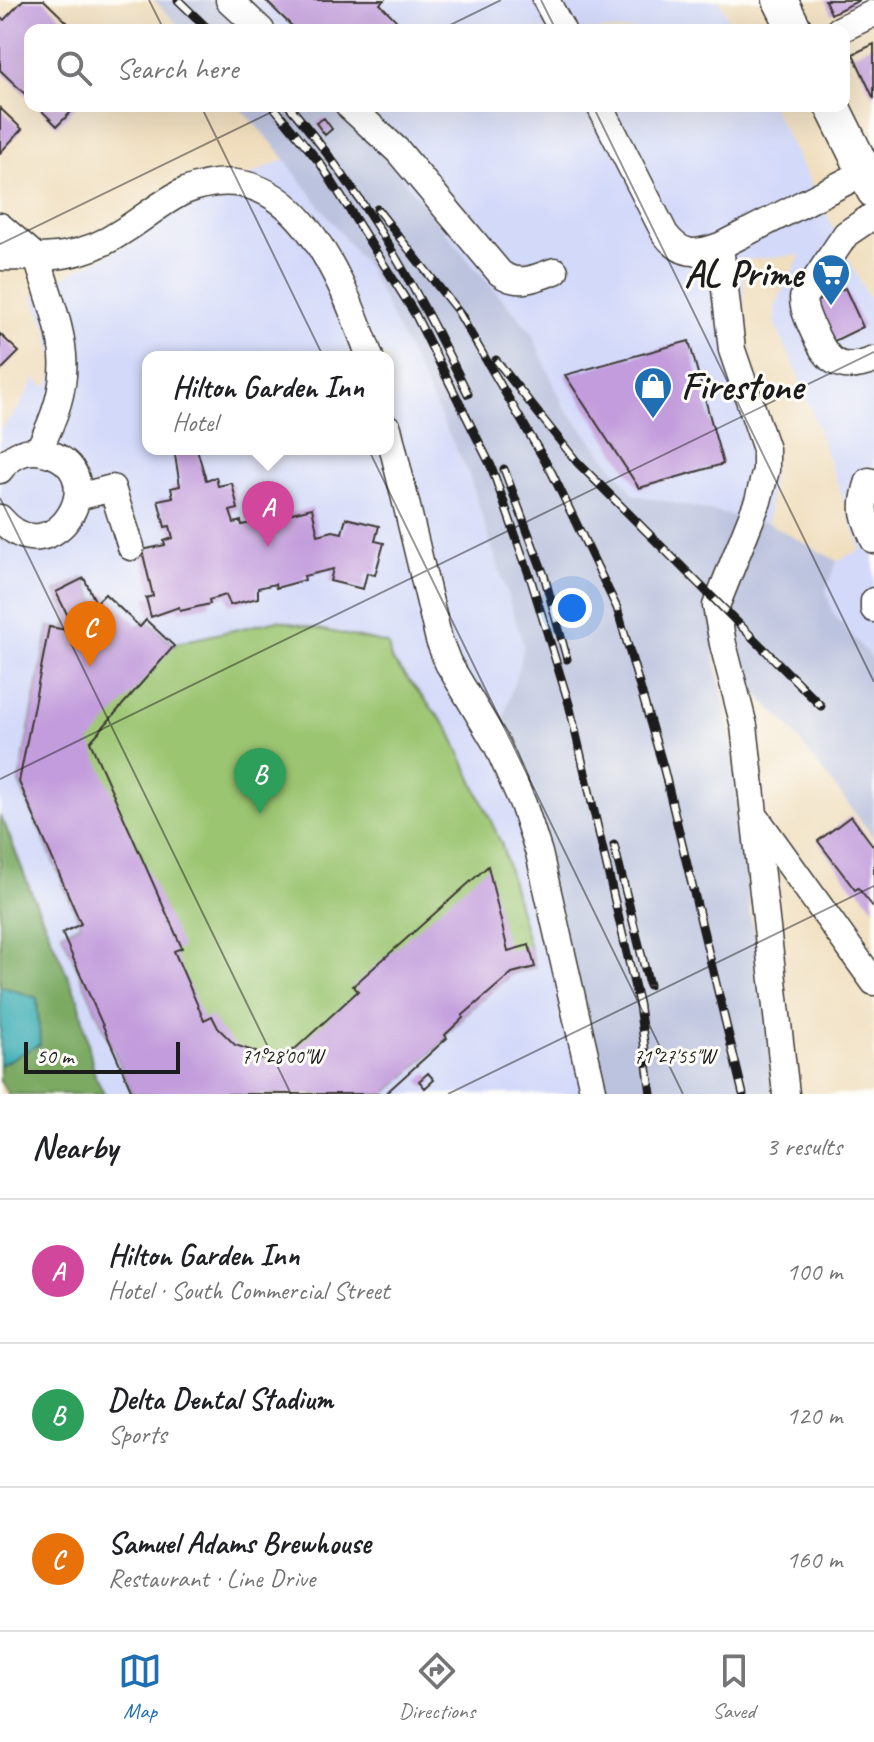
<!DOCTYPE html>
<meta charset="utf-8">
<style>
body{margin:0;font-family:Caveat,sans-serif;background:#f2f2f2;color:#202124}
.scale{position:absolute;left:24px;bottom:20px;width:156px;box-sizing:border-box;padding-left:8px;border:4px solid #1c1c1c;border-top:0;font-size:22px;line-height:28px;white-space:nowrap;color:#1c1c1c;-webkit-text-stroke:6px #fdfcf7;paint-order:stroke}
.you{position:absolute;left:572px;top:608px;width:28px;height:28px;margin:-20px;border:6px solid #fff;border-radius:50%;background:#1a73e8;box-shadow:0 0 0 12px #1a73e833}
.badge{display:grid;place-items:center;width:52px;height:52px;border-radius:50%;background:#1f6fb2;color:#fff;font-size:26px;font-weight:700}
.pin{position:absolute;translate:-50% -66px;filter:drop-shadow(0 2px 4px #0008)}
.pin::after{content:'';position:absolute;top:42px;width:28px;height:24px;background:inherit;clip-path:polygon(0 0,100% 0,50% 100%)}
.popup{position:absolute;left:142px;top:351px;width:252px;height:104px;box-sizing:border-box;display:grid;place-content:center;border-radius:16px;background:#fff;filter:drop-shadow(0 2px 6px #0005);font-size:26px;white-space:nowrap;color:#757577}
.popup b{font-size:30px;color:#202124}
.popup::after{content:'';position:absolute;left:50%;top:100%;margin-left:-16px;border:16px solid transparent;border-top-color:#fff}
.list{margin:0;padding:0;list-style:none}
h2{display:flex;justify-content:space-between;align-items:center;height:104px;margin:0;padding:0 32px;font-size:34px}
h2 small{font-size:26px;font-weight:400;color:#757577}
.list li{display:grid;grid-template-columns:52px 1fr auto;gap:24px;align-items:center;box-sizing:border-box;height:144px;padding:0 32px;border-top:2px solid #e0e0e0}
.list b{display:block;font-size:30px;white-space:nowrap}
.list p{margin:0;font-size:26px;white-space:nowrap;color:#757577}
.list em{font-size:26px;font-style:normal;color:#757577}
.icon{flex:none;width:44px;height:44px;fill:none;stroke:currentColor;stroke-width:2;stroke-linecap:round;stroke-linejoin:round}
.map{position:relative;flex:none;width:874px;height:1094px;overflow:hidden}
.search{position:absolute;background:#fff;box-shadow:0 8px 32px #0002;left:24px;right:24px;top:24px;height:88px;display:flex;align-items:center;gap:20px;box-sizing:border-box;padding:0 28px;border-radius:16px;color:#757577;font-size:30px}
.sheet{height:536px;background:#fff}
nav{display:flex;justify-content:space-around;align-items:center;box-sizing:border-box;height:112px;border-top:2px solid #e0e0e0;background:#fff;font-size:22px;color:#757577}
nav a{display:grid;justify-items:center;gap:4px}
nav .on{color:#1f6fb2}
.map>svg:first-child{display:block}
.built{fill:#d3d9f9;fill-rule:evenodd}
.industrial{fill:#bcc3de}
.green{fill:#9bc571;stroke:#5c7046;stroke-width:2}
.forest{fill:#7caa63;stroke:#4c6340;stroke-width:2}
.water{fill:#3caeb4;stroke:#2c6568;stroke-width:2}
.building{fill:#c29cdc}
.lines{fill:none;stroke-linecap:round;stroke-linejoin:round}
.minor-casing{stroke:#3c3934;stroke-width:29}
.major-casing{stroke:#3c3934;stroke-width:37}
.minor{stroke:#fff;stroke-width:26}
.major{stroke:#fff;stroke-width:34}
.rail-casing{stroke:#1c1c1c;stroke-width:9}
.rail{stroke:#fdfcf7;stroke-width:6;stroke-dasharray:18;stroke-linecap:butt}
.ticks{fill:none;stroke:#1c1c1c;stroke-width:2;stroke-opacity:0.45}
.labels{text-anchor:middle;stroke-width:6;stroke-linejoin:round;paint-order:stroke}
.poi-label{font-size:38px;font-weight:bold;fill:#1c1c1c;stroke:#fdfcf7;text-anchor:end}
.ticks-label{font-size:20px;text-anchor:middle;fill:#1c1c1c;stroke:#fdfcf7;stroke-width:6;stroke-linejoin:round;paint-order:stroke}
</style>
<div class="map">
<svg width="874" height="1094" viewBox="0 0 874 1094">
<rect width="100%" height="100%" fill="#fdfcf7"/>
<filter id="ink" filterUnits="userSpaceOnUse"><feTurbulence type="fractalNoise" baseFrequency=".0125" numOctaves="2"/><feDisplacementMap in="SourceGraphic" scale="16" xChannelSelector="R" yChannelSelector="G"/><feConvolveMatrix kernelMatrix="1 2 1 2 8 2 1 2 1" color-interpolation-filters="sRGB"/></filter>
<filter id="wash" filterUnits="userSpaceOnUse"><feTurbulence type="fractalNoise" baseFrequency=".006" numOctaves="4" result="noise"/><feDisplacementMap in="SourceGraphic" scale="32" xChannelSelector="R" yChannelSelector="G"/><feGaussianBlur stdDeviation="1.8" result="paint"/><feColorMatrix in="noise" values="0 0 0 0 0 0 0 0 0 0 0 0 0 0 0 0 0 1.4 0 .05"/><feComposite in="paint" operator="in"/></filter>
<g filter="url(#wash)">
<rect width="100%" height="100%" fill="#f0debd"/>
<!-- built -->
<path class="built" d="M211 0H719L734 30H246Z
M335 106H772L874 309V661L833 614 826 590 837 561 861 549 797 372 775 325V307L801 255 743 260 745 356 774 453 768 523 635 495 563 405 531 331 471 264 384 155Z
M285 159 368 269 469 475 524 647 501 727 605 1094H104L95 1076 79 1001 34 899 5 825 0 817V429L18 409 35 378 44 386 50 384 55 362 47 329 32 296 72 272 105 257 189 203ZM148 357H388V449H148Z"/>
<!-- industrial -->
<path class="industrial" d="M154 0H211L246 30H183Z
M238 106H335L344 114 384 155 471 264 531 331 563 405 635 495 768 523 837 561 826 590 833 614 874 661V838L788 726 713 649 732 740 750 916 798 1094H605L501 727 524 647 469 475 368 269 274 145Z"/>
<!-- green -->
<path class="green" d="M84 578 96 603 140 627 146 620 174 646 177 643 278 620 388 644 391 659 449 729 502 845 535 967 512 973 462 1016 463 1018 445 1035 447 1038 385 1094H133L62 933 81 924 19 782 49 627 66 630 69 618 56 592Z"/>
<!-- forest -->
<path class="forest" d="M0 817 5 825 34 899 79 1001 95 1076 104 1094H8L0 1081V1065L40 1044 37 998 0 986Z"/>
<!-- water -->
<path class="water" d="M0 986 37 998 40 1044 0 1065Z"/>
<g id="blocks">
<!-- building -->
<path class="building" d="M23 0H44L75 30H30V99L0 70V17L4 20Z
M265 0H384L380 4 396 20 401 30H296Z
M825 0H860L831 14Z
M874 44V99L853 54Z
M37 106H77L57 126Z
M0 108 22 129 0 153Z
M324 118 332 129 325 135 316 123Z
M845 288 863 327 828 344 809 305Z
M0 334 19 352 0 371Z
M689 341 723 464 639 488 565 375Z
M174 449H197L206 480 216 477 218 486 232 483 238 509 230 511 234 523 241 521 242 525 260 521 259 517 287 510 288 514 312 508 318 535 333 531 342 533 346 518 379 526 375 541 384 543 375 575 367 573 363 589 330 581 333 569 304 576 305 580 276 588 275 584 258 588V598L230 605 226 595 209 600 210 604 180 611 179 607 151 617 146 598 153 596 142 550 165 545 164 541 173 538 170 526 165 527 158 500 173 497 171 488 180 486Z
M84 578 96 603 105 594 140 627 146 620 174 646 90 742 182 948 174 951 204 1020 212 1016 218 1028 235 1045 256 1052V1060L281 1056 295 1049 358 991 353 986 488 866 508 951 529 945 535 967 512 973 462 1016 463 1018 445 1035 447 1038 385 1094H133L62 933 81 924 19 782 49 627 67 630 69 618 56 592Z
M851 816 874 847V908L858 888 855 890 818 841Z
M428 1073 434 1080 425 1088 419 1081Z"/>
</g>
</g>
<g filter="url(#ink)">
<use href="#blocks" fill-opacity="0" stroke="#3c3934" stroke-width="2"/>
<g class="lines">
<defs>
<path id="minor" d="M229 0 261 30
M546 0 562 30
M839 30 874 13
M349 106 398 151 500 273C519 287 534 278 555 271
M600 106 665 234C682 256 695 255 720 246L865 172
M874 215 846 234 803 298C803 309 808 318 812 328 826 359 837 375 874 360
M0 226 37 258
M720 246 732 350 766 449V470L758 501 716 606 723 644 744 726 786 1094
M0 257C48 258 82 259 123 231 144 218 163 201 185 191 294 148 341 279 370 357
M37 258C63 340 80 369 38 451
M388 428 439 640 448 663 497 745 523 804 539 853 594 1094
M0 470C10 456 26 448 43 452 119 468 54 582 0 518
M869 481C860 508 863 515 874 540
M78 497 112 488 131 547
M874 601V609
M757 819 874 982"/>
<path id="major" d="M780 0 795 30
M832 106 874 191"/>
</defs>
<!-- minor casing -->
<use href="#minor" class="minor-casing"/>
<!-- major casing -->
<use href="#major" class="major-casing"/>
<!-- minor -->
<use href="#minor" class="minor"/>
<!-- major -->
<use href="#major" class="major"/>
<defs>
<path id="rail" d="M178 0 209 30
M273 106 320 163 415 314 491 466 531 580 569 704 639 1005 651 1094
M289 106C365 195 417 289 468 394
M377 209 464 319
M457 310 552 473 617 608 664 770 743 1094
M496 360 577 462 821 706
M504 469 544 575 567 659
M614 845 649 985"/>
</defs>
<!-- rail casing -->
<use href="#rail" class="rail-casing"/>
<!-- rail -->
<use href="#rail" class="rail"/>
</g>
</g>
<!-- ticks -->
<path class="ticks" d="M149 0 164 30M541 0 556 30M440 30 501 0M201 106 683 1094M593 106 874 682M0 244 284 106M0 498 291 1094M0 779 874 352M448 1094 874 886"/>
<!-- icons -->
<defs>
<symbol id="supermarket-pin" viewBox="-11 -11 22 30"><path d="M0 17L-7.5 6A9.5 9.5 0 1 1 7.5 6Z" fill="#1f6fb2" stroke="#fdfcf7"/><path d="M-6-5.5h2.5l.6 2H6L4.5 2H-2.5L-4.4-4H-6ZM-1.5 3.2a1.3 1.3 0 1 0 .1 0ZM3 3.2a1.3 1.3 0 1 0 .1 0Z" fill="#fff"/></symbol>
<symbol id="shop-pin" viewBox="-11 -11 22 30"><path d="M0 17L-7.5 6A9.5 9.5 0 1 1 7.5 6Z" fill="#1f6fb2" stroke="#fdfcf7"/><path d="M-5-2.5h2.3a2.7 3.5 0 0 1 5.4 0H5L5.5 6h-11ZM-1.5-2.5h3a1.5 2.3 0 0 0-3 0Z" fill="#fff"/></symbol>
</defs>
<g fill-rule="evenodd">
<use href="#supermarket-pin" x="809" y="251" width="44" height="60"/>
<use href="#shop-pin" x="631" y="364" width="44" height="60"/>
</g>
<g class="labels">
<!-- poi labels -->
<g class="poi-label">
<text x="803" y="286">AL Prime</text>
<text x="681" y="399" text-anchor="start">Firestone</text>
</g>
</g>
<g class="ticks-label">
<text x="282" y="1063">71°28'00"W</text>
<text x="674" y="1063">71°27'55"W</text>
</g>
</svg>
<div class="scale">50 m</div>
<div class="you"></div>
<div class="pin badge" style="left:268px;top:547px;background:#d1479c">A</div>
<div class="popup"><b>Hilton Garden Inn</b>Hotel</div>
<div class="pin badge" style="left:260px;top:814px;background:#2e9e5b">B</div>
<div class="pin badge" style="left:90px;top:667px;background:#e8710a">C</div>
<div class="search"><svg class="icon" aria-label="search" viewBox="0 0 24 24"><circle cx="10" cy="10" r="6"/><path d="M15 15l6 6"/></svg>Search here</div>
</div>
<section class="sheet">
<h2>Nearby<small>3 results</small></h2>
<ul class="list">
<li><span class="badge" style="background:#d1479c">A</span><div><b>Hilton Garden Inn</b><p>Hotel · South Commercial Street</p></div><em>100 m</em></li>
<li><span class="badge" style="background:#2e9e5b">B</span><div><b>Delta Dental Stadium</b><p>Sports</p></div><em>120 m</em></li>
<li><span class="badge" style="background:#e8710a">C</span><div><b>Samuel Adams Brewhouse</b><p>Restaurant · Line Drive</p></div><em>160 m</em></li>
</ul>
</section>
<nav>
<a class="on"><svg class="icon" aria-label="map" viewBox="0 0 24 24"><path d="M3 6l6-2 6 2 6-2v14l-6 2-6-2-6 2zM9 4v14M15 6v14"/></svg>Map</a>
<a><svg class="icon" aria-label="directions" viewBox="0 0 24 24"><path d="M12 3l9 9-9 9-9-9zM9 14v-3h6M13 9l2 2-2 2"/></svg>Directions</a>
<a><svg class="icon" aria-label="saved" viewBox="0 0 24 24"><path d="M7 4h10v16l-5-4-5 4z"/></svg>Saved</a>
</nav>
